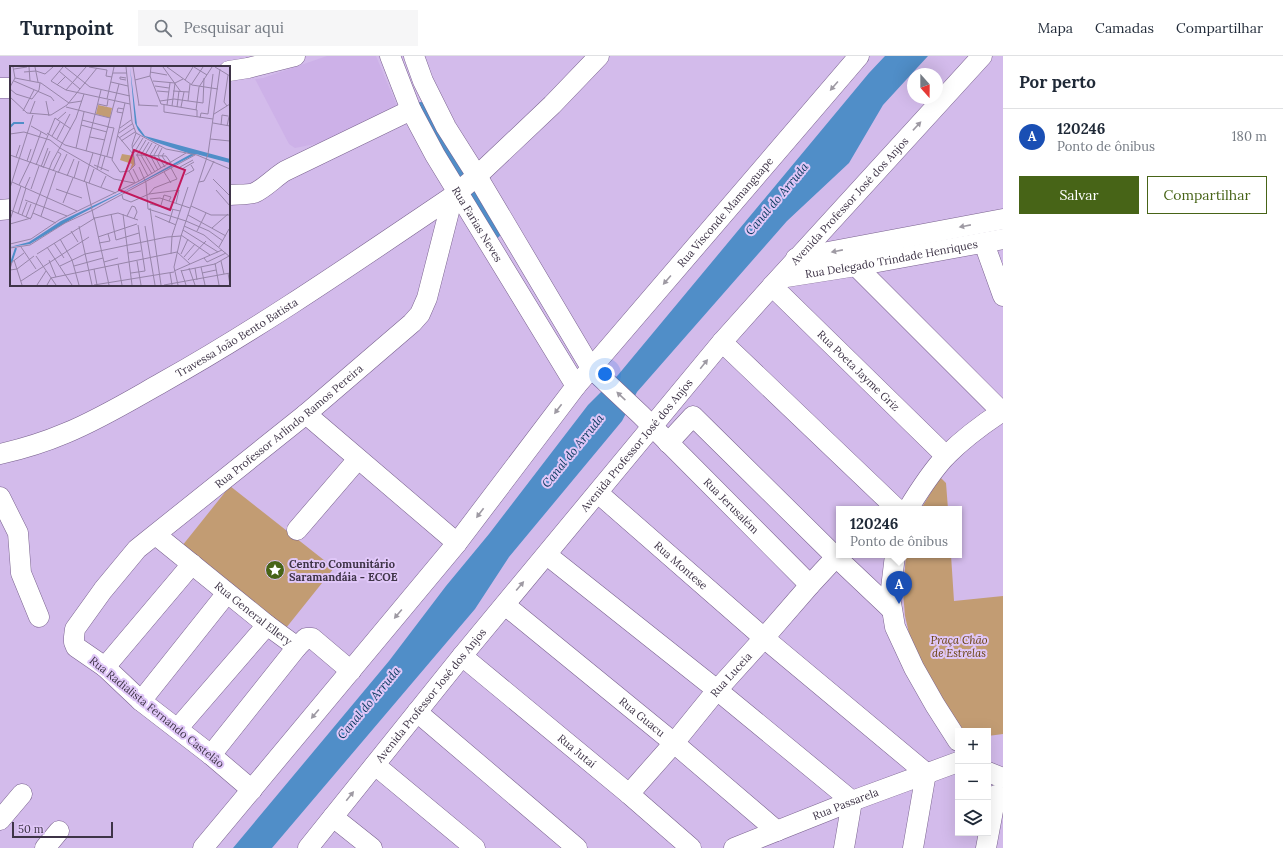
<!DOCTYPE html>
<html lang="pt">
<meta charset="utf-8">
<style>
body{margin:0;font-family:Lora,serif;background:#f6f6f7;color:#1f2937}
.controls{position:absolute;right:12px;bottom:12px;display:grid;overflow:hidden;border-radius:0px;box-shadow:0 4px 16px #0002}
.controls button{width:36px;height:36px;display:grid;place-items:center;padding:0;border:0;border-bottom:1px solid #e0e1e3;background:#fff;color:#1f2937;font:20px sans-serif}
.compass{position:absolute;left:907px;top:12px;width:36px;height:36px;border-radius:50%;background:#fff;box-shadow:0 4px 16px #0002;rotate:159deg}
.scale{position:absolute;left:12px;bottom:10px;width:101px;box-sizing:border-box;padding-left:4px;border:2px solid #3e3447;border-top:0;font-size:11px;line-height:14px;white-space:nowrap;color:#3e3447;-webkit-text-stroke:3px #e0c7f8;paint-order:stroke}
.you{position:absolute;left:605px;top:318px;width:14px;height:14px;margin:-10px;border:3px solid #fff;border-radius:50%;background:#1a73e8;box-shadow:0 0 0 6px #1a73e833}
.badge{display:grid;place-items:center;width:26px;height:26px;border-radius:50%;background:#476417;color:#fff;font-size:13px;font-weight:700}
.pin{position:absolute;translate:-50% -33px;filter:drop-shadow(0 1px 2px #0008)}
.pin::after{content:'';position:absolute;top:21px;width:14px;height:12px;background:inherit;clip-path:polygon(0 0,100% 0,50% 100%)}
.popup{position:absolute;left:836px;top:450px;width:126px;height:52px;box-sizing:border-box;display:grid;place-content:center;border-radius:0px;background:#fff;filter:drop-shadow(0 1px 3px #0005);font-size:13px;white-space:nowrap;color:#747a83}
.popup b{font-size:15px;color:#1f2937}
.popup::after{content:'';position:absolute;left:50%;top:100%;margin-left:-8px;border:8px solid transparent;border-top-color:#fff}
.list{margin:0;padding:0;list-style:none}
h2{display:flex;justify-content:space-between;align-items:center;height:52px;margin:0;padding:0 16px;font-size:17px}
h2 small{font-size:13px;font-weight:400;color:#747a83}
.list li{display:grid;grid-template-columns:26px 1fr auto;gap:12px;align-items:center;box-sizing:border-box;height:56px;padding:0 16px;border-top:1px solid #e0e1e3}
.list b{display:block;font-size:15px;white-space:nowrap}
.list p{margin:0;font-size:13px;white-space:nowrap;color:#747a83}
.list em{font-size:13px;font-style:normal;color:#747a83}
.actions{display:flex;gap:8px;padding:12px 16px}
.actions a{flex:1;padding:9px 0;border:1px solid #476417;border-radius:0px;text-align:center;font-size:14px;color:#476417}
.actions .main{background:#476417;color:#fff}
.icon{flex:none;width:22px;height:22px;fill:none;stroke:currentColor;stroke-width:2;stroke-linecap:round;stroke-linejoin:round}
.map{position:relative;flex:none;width:1003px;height:792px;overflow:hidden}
header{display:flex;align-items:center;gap:24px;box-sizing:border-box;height:56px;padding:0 20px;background:#fff;border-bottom:1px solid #e0e1e3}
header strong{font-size:19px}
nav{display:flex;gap:22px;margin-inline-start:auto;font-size:14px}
.search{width:280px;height:36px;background:#f6f6f7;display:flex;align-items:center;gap:10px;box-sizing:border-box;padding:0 14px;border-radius:0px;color:#747a83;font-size:15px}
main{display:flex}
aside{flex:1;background:#fff}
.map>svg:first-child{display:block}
.built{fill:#cdb1e8}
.green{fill:#c29c73}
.water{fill:#508ec8}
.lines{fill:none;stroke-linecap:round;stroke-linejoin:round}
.canal{stroke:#508ec8;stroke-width:14}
.minor-casing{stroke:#7a638f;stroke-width:21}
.minor{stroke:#fff;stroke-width:20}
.oneway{fill:#9e9aa3}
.labels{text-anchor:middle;stroke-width:4;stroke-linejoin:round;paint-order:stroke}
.street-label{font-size:11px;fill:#3e3447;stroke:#e0c7f8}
.poi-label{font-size:11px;font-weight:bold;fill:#3e3447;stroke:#e0c7f8;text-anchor:start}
.park-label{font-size:11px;font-style:italic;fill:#653e08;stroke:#e0c7f8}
.water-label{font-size:12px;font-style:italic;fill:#0a3b61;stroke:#e0c7f8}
.inset-river{fill:none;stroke:#508ec8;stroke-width:2}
.inset-road{fill:none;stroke:#9785a9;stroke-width:1}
.view{fill:#c2185b;fill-opacity:0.15;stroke:#c2185b;stroke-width:2}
.inset-edge{fill:none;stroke:#3e3447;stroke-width:2}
</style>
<header>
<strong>Turnpoint</strong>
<div class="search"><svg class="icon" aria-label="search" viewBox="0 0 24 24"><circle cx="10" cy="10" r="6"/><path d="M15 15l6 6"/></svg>Pesquisar aqui</div>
<nav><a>Mapa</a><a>Camadas</a><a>Compartilhar</a></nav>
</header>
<main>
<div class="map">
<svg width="1003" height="792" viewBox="0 0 1003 792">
<rect width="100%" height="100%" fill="#d3bbeb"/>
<!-- built -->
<path class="built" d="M327 0H376L397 50 345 82 295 92 289 88 255 23 263 22Z"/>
<!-- green -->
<path class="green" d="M940 421 946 427 948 453H921Z
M230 430 334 512 286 572 182 490Z
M906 499H951L954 545 1003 540V678L988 680V675H963L939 641 911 586 905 560 903 536Z"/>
<!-- water -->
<path class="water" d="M885 0H928L883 49 849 107 787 165 637 336 622 365 509 501 475 553 272 792H233L389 605 446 530 489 478 588 349 618 319 869 17Z"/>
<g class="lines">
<!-- canal -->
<path class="canal" d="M421 53 494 176"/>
<defs>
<g id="minor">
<path id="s1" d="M390 0 411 54 435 99 576 330"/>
<path id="s2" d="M414 0 423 25 446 71 477 120 591 312 641 359 810 529"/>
<path d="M229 15 248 12 295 0"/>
<path d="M0 32H11"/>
<path d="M229 139C237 138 247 139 254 137 264 133 275 121 285 115L411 54"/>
<path d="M0 154 11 153"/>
<path d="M984 187 1003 240"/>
<path d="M796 202 1003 163"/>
<path d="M856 210 1002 356"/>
<path id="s3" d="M780 222 856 210 1003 183"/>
<path id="s4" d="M772 230 946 400"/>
<path d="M722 286 897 453"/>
<path d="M306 358 457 487"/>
<path d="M668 387 693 360 836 501 891 553"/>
<path id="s5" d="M0 398C22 393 45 386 66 377 100 363 131 344 163 326 263 270 358 204 453 140L477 120 552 49 599 0"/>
<path id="s6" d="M598 437 764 582 926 717 913 792"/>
<path d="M0 441 18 477 21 517 39 561"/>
<path d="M908 453C919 435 932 415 946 400 963 383 983 368 1003 355"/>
<path d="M297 474 358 403"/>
<path id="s7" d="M156 479 267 569 297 591 306 582H312L351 615"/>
<path d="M547 499 717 634 852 745 844 792"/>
<path d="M895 499 890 541 895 571 914 612 935 649 958 685"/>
<path id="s8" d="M505 549 674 687 777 775"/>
<path id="s9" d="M462 600 629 738 691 792"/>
<path d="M105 611 192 508"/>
<path d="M141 645 227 537"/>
<path d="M417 656 577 792"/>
<path d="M178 672 267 569"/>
<path d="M211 699 297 591"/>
<path d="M375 709 475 792"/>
<path d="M988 716 1003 722"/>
<path id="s10" d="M252 734 211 699 141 645 105 611 76 591 74 586V581L75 573 103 534 137 493 306 358 412 267 420 258 427 242 453 140"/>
<path id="s11" d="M629 738 674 687 717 634 764 582 810 529 836 501"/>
<path d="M333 761 372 792"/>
<path d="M0 764 22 738"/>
<path d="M45 792 59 775"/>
<path id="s12" d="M203 792 457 487 576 330 859 0"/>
<path id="s13" d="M308 792 462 600 722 286 772 230 982 0"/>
<path id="s14" d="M734 792 852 745 958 706"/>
<path d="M986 792 996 739"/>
</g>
</defs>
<!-- minor casing -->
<use href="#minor" class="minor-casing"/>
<!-- minor -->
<use href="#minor" class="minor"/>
</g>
<!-- one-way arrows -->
<defs><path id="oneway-solid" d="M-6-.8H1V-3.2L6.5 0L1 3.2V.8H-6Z"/></defs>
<g class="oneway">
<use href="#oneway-solid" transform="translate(834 30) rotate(131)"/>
<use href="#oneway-solid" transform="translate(917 70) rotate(-47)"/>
<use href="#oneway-solid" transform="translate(965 170) rotate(169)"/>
<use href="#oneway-solid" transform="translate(837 195) rotate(169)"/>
<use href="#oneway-solid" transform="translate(667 224) rotate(131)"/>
<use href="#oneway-solid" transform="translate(704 308) rotate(-51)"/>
<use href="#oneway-solid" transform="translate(621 340) rotate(-137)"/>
<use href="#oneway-solid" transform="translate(558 353) rotate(127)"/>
<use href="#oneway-solid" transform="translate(480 457) rotate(127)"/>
<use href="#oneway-solid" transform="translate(520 530) rotate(-50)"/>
<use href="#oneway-solid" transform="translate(398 558) rotate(130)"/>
<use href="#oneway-solid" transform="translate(315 658) rotate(130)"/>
<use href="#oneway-solid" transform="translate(350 740) rotate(-51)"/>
</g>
<!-- icons -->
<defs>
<symbol id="sight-disc" viewBox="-11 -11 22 22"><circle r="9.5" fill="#476417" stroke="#e0c7f8"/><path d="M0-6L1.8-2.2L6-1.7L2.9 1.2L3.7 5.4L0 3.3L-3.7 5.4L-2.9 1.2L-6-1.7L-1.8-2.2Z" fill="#fff"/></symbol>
</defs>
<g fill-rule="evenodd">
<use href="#sight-disc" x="264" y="503" width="22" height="22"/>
</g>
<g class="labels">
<!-- street labels -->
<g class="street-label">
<text dy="4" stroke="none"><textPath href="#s13" startOffset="844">Avenida Professor José dos Anjos</textPath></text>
<text dy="4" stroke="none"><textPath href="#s12" startOffset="823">Rua Visconde Mamanguape</textPath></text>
<text dy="4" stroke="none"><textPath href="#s1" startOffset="190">Rua Farias Neves</textPath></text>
<text dy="4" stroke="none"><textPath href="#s3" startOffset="113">Rua Delegado Trindade Henriques</textPath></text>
<text dy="4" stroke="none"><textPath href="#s5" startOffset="265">Travessa João Bento Batista</textPath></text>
<text dy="4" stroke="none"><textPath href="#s4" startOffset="121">Rua Poeta Jayme Griz</textPath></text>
<text dy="4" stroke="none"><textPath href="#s10" startOffset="542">Rua Professor Arlindo Ramos Pereira</textPath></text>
<text dy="4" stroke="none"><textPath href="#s13" startOffset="520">Avenida Professor José dos Anjos</textPath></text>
<text dy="4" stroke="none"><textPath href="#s2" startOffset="556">Rua Jerusalém</textPath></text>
<text dy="4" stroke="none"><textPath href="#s6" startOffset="110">Rua Montese</textPath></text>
<text dy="4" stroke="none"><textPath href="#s7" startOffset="125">Rua General Ellery</textPath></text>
<text dy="4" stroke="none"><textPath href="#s11" startOffset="157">Rua Luceia</textPath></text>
<text dy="4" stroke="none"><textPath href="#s13" startOffset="196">Avenida Professor José dos Anjos</textPath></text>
<text transform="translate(157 656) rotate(39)" y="4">Rua Radialista Fernando Castelâo</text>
<text dy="4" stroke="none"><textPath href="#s8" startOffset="177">Rua Guacu</textPath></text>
<text dy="4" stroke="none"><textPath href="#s9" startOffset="149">Rua Jutaí</textPath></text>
<text dy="4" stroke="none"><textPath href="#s14" startOffset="120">Rua Passarela</textPath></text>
</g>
<!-- poi labels -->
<g class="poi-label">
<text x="289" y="512">Centro Comunitário<tspan x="289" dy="13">Saramandáia - ECOE</tspan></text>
</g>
<!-- park labels -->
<g class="park-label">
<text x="959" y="588">Praça Chão<tspan x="959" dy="13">de Estrelas</tspan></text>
</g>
<!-- water labels -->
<g class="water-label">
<text transform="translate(777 143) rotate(-50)" y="4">Canal do Arruda</text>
<text transform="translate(573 395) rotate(-51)" y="4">Canal do Arruda</text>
<text transform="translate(369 647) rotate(-50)" y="4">Canal do Arruda</text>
</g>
</g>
<!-- overview -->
<g transform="translate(10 10)">
<rect width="220" height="220" fill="#d3bbeb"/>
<path d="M88 39 102 42 100 52 86 48ZM112 88 124 90 125 98 120 104 122 98 110 94Z" fill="#c29c73"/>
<path d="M120 1 127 59 135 70 220 93V97L186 88 67 150 20 178 0 181 19 176 51 155 116 124 181 88 145 76 133 70 128 64 125 57Z" fill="#508ec8"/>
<path class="inset-river" d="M0 61 4 57H14M1 197 6 182"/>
<path class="inset-road" d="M19 1 20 15M25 1 28 16M53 1 41 15 56 24 120 38M55 1 80 21 120 30M79 1 97 4M116 1 122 56 126 67 156 83 187 89 220 103M123 1 129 39M141 1 140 10 151 38 187 44V51M153 1 171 26M157 1 182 19 208 23M184 1 197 9M205 1 220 10M4 3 17 1M97 4 96 10 102 11M49 5 70 23M14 6 26 5 35 8 43 1M140 6 157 9M103 7H117M5 12 31 17 59 37M116 14 110 13V11L116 12M125 14 140 10M175 14 183 1M4 15 41 31 44 35M143 15 165 17M101 16 118 20M47 19 56 10M181 19 193 1M145 20 159 22M0 21 5 12 3 1M0 23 6 28 22 33 29 24 30 17M56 24 76 1M147 25 159 26M163 25 179 26M0 31 17 47 41 49 57 39 87 2M97 33 104 1M36 35 39 50M150 35 164 33 193 37 194 12M178 35 180 18M59 37 72 35M115 37 102 94 110 106 119 105 125 99 122 79 126 67M88 38 97 40 98 34M128 39 148 40M154 39V46L203 53M157 39 160 17M162 40 165 17 173 13M217 40 214 36 218 9M56 41 100 52M167 41 169 25M171 41 174 26M186 44 189 21 202 1M13 45 24 24M113 47 107 46 108 42 114 43M20 48 25 35M198 48 203 8M204 48 220 38M45 52 61 63M190 52 191 47 198 48M47 54 56 46M72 54 99 61M203 57 220 60M71 59 97 66M211 59 212 49 218 50M21 60 37 69M217 60 220 46M110 62 121 54M37 67 55 79 102 92M109 67 122 58M0 68 14 66 40 74 50 82M42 70 50 56M108 70 123 88M80 71 95 74M109 72 124 62M47 73 60 48M200 73 220 75M136 74 127 89 138 110M111 75 125 66M139 76 131 89 142 108M146 79 140 89 148 104M149 80 144 89 151 102M50 82 104 113 124 117M66 82 74 46M122 82 130 70M152 82 148 90 155 101M76 85 91 24M124 87 133 72M154 87 152 90 158 99M0 89 76 116 84 153M126 89 156 90 161 97M135 89 145 106M135 89 142 77M97 90 104 62 98 61M6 91 10 79M17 95 21 83M20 97 31 66M26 99 45 52M84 99 99 105M31 101 38 82M129 101 136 117 138 143 176 155 199 165 213 175M170 101 183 94M33 102 40 85M87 103 109 18M123 103 129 115M172 103 184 96M91 104 95 90M43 105 51 88 48 86M119 105 125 117M154 106 161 117M48 107 57 88M175 109 184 104 181 99M57 110 64 93M64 112 69 95M203 113 220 130M2 116 67 145M74 116 83 87M76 116 106 127M189 116 194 115 204 95M79 117 84 103M9 119 20 96M91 121 96 110M0 122 23 49M15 122 20 111M21 123 29 100M46 123 72 132M206 124 220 140M139 128 144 122 167 113 161 102M112 129 113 133 121 136 139 128 169 124 166 137M140 133 150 132 180 142M15 134 57 150M53 137 63 112M82 138 129 115 176 87M140 138 170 145M151 139 154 129 161 131 159 135M181 140 201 149H220M140 142 151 219M0 144 21 153M83 144 185 89M23 147 46 157M8 148 16 122M101 148 106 174 129 167M113 148 122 219M12 149 17 136M178 149 216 170M31 150 46 106M117 150 122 140 125 141 127 146 124 153M145 150 166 159M16 151 21 138M84 151 99 219M0 154 11 120M159 157 163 143M0 158 21 152 42 96 66 52 74 28M69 160 82 219M135 160 145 219M174 160 194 169 220 191M202 162 218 148M173 164 208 186M61 165 68 176M187 165 196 147M171 169 200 189M88 171 127 158M50 173 62 194M44 177 54 192M89 177 100 175 98 168M0 178 21 173 49 154 82 138M11 181 26 203M37 181 62 219M209 181 219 163M0 182 20 179 55 157 83 144M118 187 131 185M27 188 85 152 108 147 128 154M161 188 162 170 178 121M171 188 178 173M26 190 46 219M174 191 185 178M194 192 197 196 216 187M4 194 12 219M39 194 46 211M62 194 69 219M178 194 196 175M127 195 131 219M211 195 214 208M94 196 108 192M205 197 209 219M108 198 112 219M50 200 75 188 157 171 171 170M64 200 93 192M191 201 195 219M179 202 185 219M185 202 187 214M0 203 2 196 14 187M84 203 87 219M0 204 7 203 24 190M171 204 176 219M164 205 212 184M171 205 205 198 219 190M121 207 135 205 128 159M160 207 162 219M192 207 206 204M218 207 220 219M11 215 79 171M27 219 36 205M37 219 41 212 167 186 180 198M84 219 164 206M154 219 220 207M168 219 164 201 171 170 198 88 210 3"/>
<path class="view" d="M124 84 175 104 160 144 109 124Z"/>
<rect width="220" height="220" class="inset-edge"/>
</g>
</svg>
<div class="controls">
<button>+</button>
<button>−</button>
<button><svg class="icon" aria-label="layers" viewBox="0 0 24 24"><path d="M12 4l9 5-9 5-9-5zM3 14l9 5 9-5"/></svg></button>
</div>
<svg class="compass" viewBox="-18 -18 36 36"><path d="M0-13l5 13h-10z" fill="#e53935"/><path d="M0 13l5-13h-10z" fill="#747a83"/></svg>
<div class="scale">50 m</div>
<div class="you"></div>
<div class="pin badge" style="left:899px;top:548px;background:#1a4fb4">A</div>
<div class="popup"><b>120246</b>Ponto de ônibus</div>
</div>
<aside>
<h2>Por perto<small></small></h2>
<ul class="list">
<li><span class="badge" style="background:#1a4fb4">A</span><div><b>120246</b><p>Ponto de ônibus</p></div><em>180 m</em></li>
</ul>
<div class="actions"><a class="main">Salvar</a><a>Compartilhar</a></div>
</aside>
</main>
